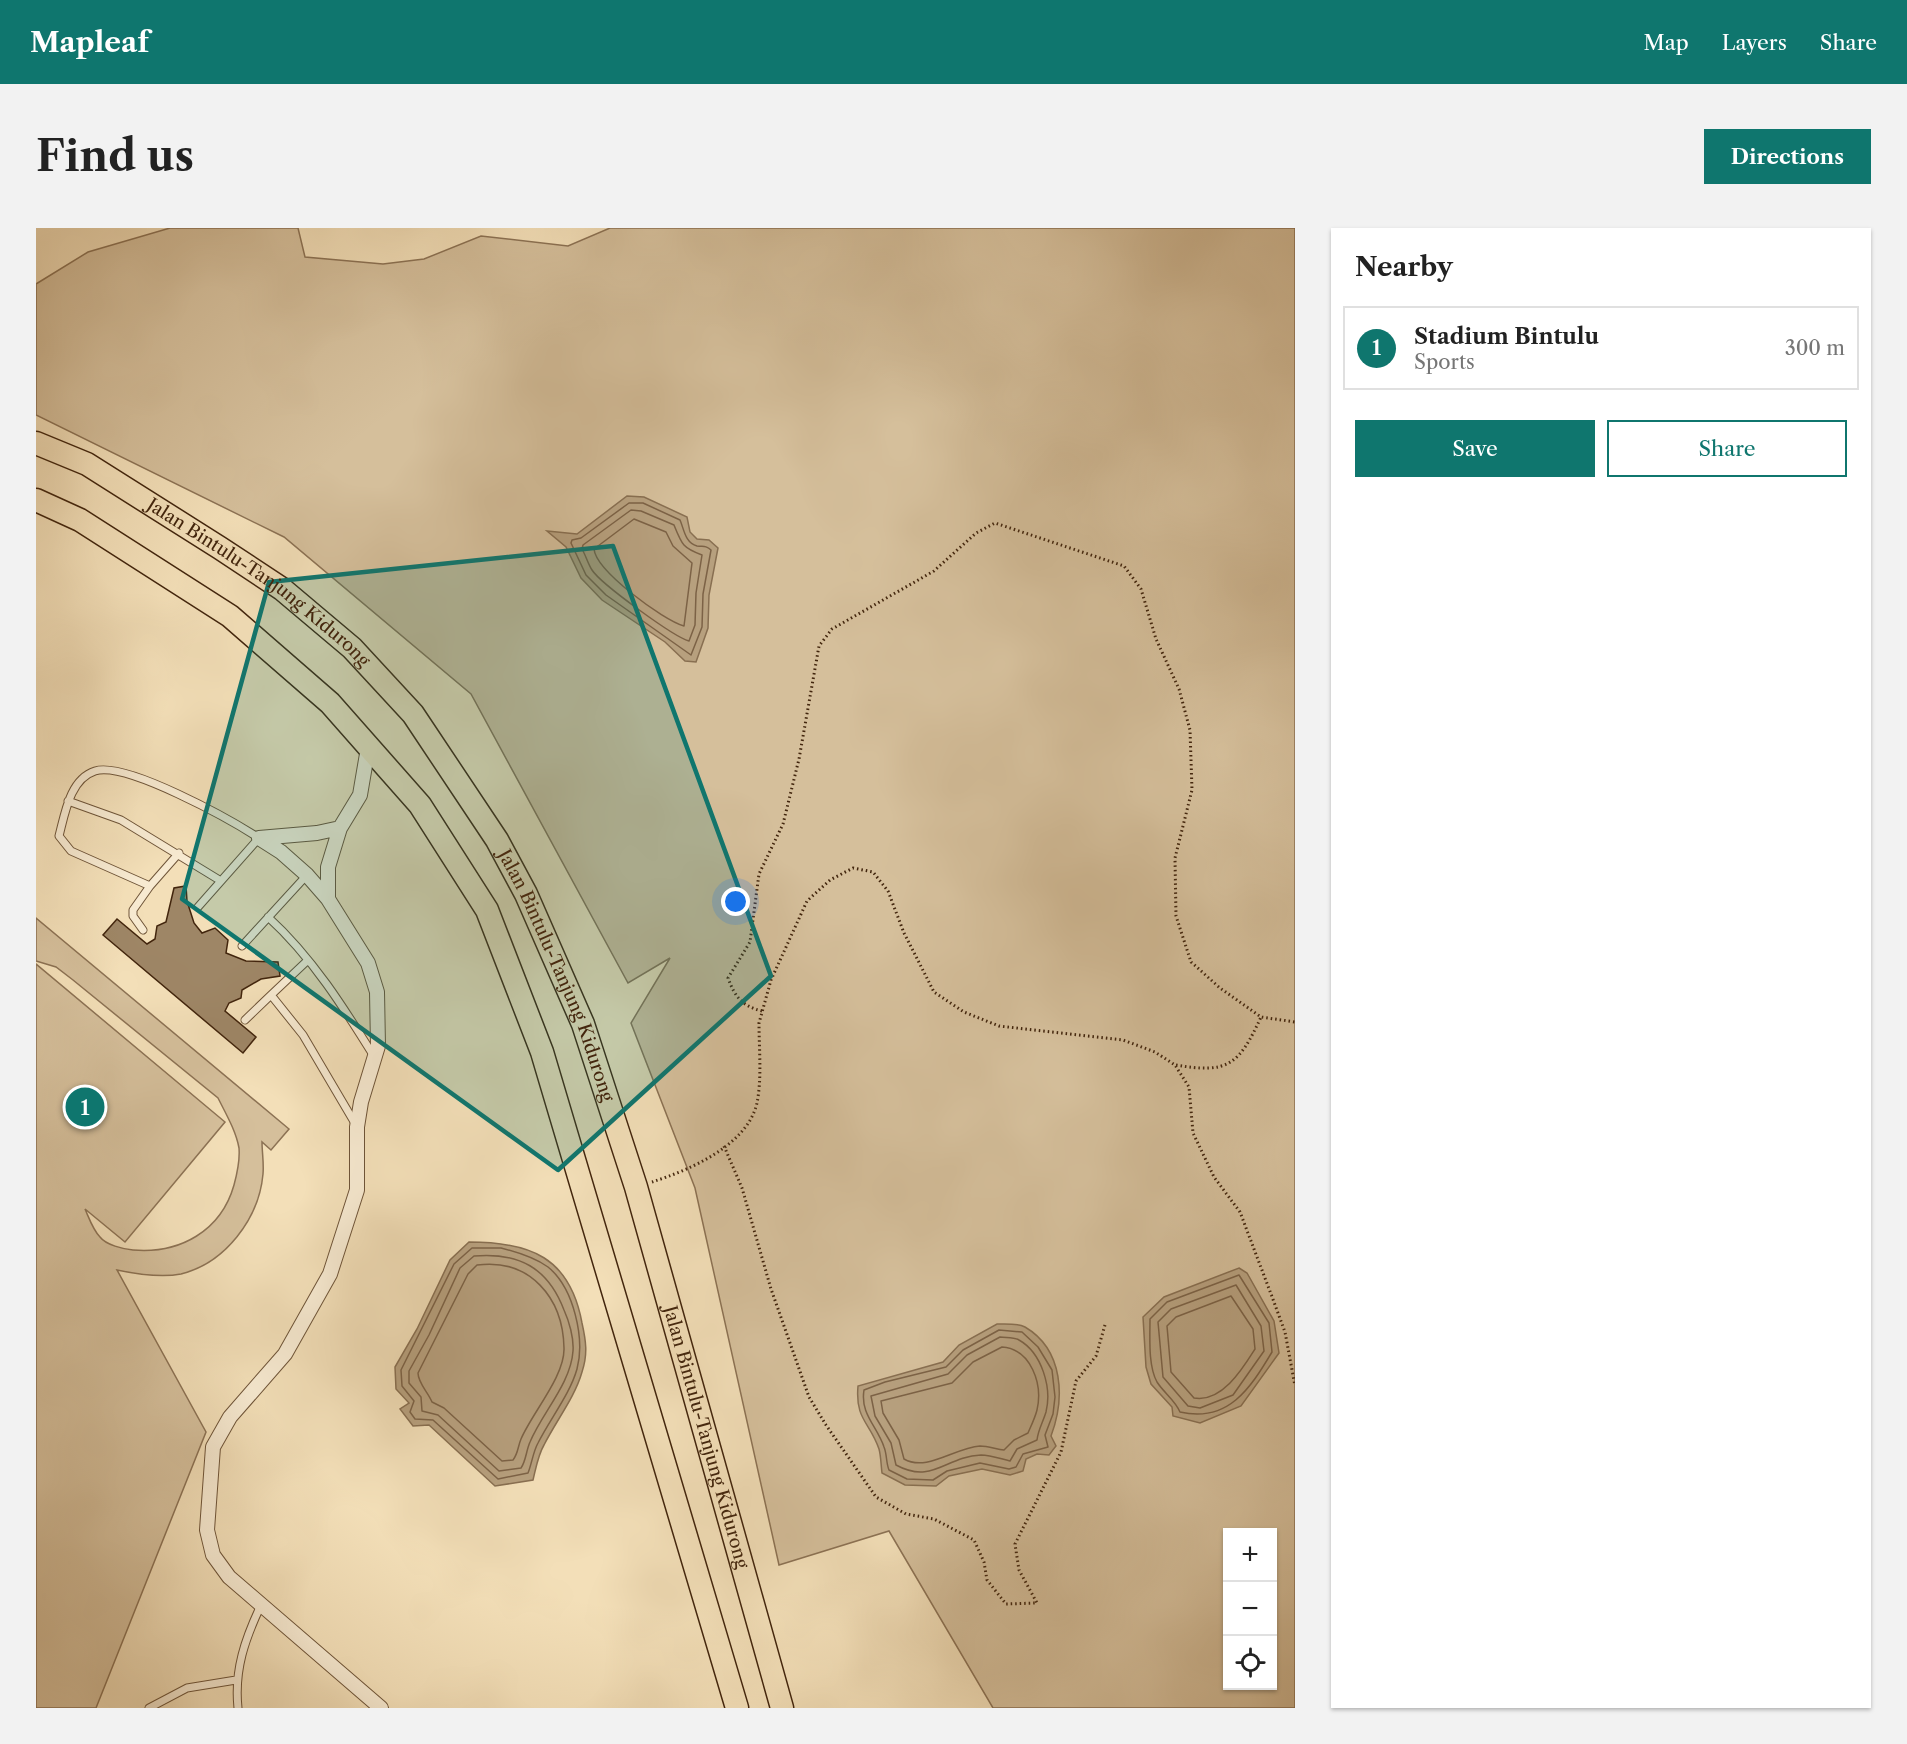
<!DOCTYPE html>
<meta charset="utf-8">
<style>
body{margin:0;font-family:"Libre Caslon Text",serif;background:#f2f2f2;color:#222}
.controls{position:absolute;right:18px;bottom:18px;display:grid;overflow:hidden;border-radius:0px;box-shadow:0 2px 4px #0004}
.controls button{width:54px;height:54px;display:grid;place-items:center;padding:0;border:0;border-bottom:2px solid #e0e0e0;background:#fff;color:#222;font:30px sans-serif}
.you{position:absolute;left:700px;top:674px;width:21px;height:21px;margin:-15px;border:4px solid #fff;border-radius:50%;background:#1a73e8;box-shadow:0 0 0 9px #1a73e833}
.badge{display:grid;place-items:center;width:39px;height:39px;border-radius:50%;background:#0f766e;color:#fff;font-size:20px;font-weight:700}
.pin{position:absolute;translate:-50% -50%;border:3px solid #fff;box-shadow:0 2px 6px #0006}
.list{margin:0;padding:0;list-style:none}
h2{display:flex;justify-content:space-between;align-items:center;height:78px;margin:0;padding:0 24px;font-size:26px}
h2 small{font-size:20px;font-weight:400;color:#767676}
.list li{display:grid;grid-template-columns:39px 1fr auto;gap:18px;align-items:center;box-sizing:border-box;height:84px;margin:0 12px 12px;padding:0 12px;border:2px solid #e0e0e0;border-radius:0px}
.list b{display:block;font-size:22px;white-space:nowrap}
.list p{margin:0;font-size:20px;white-space:nowrap;color:#767676}
.list em{font-size:20px;font-style:normal;color:#767676}
.actions{display:flex;gap:12px;padding:18px 24px}
.actions a{flex:1;padding:14px 0;border:2px solid #0f766e;border-radius:0px;text-align:center;font-size:21px;color:#0f766e}
.actions .main{background:#0f766e;color:#fff}
.icon{flex:none;width:33px;height:33px;fill:none;stroke:currentColor;stroke-width:2;stroke-linecap:round;stroke-linejoin:round}
.map{position:relative;flex:none;width:1259px;height:1480px;overflow:hidden;border-radius:0px}
header{display:flex;align-items:center;gap:36px;box-sizing:border-box;height:84px;padding:0 30px;background:#0f766e;color:#fff}
header strong{font-size:28px}
nav{display:flex;gap:33px;margin-inline-start:auto;font-size:21px}
.intro{display:flex;align-items:center;justify-content:space-between;box-sizing:border-box;height:144px;padding:0 36px}
h1{margin:0;font-size:42px}
.button{padding:15px 27px;border-radius:0px;background:#0f766e;color:#fff;font-size:21px;font-weight:700}
main{display:flex;gap:36px;padding:0 36px}
aside{flex:1;background:#fff;border-radius:0px;box-shadow:0 2px 4px #0004}
.map>svg:first-child{display:block}
.green{fill:#d5bf9b;stroke:#8c7254;stroke-width:1.5;fill-rule:evenodd}
.water{fill:#b7a07e;stroke:#886f51;stroke-width:1.5}
.lines{fill:none;stroke-linecap:round;stroke-linejoin:round}
.shore{stroke:#7c6246;stroke-width:1.5}
.building{fill:#9e8666;stroke:#42250d;stroke-width:1.5}
.service-casing{stroke:#6e5438;stroke-width:9}
.minor-casing{stroke:#6e5438;stroke-width:16}
.primary-casing{stroke:#42250d;stroke-width:25}
.path{stroke:#42250d;stroke-width:3;stroke-dasharray:1.5 3;stroke-linecap:butt}
.service{stroke:#f7ead1;stroke-width:7}
.minor{stroke:#f7ead1;stroke-width:14}
.primary{stroke:#f3dfb8;stroke-width:22}
.marked{fill:#0f766e;fill-opacity:0.2;stroke:#0f766e;stroke-width:4.5;stroke-linejoin:round}
.labels{text-anchor:middle;stroke-width:5;stroke-linejoin:round;paint-order:stroke}
.street-label{font-size:18px;fill:#42250d;stroke:#f7ead1}
</style>
<header>
<strong>Mapleaf</strong>
<nav><a>Map</a><a>Layers</a><a>Share</a></nav>
</header>
<div class="intro"><h1>Find us</h1><a class="button">Directions</a></div>
<main>
<div class="map">
<svg width="1259" height="1480" viewBox="0 0 1259 1480">
<rect width="100%" height="100%" fill="#f3dfb8"/>
<filter id="stains"><feTurbulence type="fractalNoise" baseFrequency=".00333" numOctaves="4"/><feColorMatrix values="0 0 0 0 .2 0 0 0 0 .09 0 0 0 0 .02 0 0 0 .5 -.17"/></filter>
<radialGradient id="worn" r=".72"><stop offset=".6" stop-color="#630" stop-opacity="0"/><stop offset="1" stop-color="#630" stop-opacity=".3"/></radialGradient>
<!-- green -->
<path class="green" d="M134 0H262L269 29 347 36 388 31 445 8 532 18 574 0H1259V1480H957L853 1303 743 1337 659 960 595 795 634 730 592 755 435 466 248 309 0 187V56L52 24ZM1192 1304H1236V1458H1192Z
M0 690 253 901 235 922 226 914C226 924 228 935 227 946 223 991 189 1035 145 1046 125 1050 100 1046 81 1042L170 1204 60 1480H0V736L189 894 89 1014 49 981C53 990 57 1002 64 1009 70 1017 87 1021 97 1022 144 1026 185 1003 198 957 201 946 204 932 203 920 200 903 190 886 182 870L37 752 20 739 0 733Z"/>
<!-- water -->
<path class="water" d="M591 268 608 269 651 289 654 304 661 311 673 312 682 320 673 367 672 400 660 434 649 433 629 414 566 372 545 350 530 319 511 303 541 306Z
M433 1014C494 1014 534 1029 546 1095 550 1113 552 1126 546 1144 539 1169 520 1193 508 1217 502 1227 500 1240 497 1252L459 1258 393 1197 377 1198 364 1181 373 1175 360 1161 359 1139 381 1101 414 1032Z
M1203 1040 1211 1045 1238 1093 1243 1125 1205 1178 1164 1195 1137 1188 1136 1179 1115 1156 1110 1139 1107 1089 1128 1069Z
M961 1096C969 1096 982 1095 989 1099 1028 1122 1029 1171 1015 1208L1020 1218 1013 1227 1001 1226 990 1231 987 1243 974 1247 946 1241 913 1248 900 1258 869 1257 846 1245C845 1238 845 1228 843 1221 834 1194 819 1192 822 1158L907 1134 923 1117Z"/>
<g class="lines">
<!-- shore -->
<path class="shore" d="M593 275H607L644 292C648 301 649 315 661 318 668 319 669 317 675 322L667 366 666 399 655 427 570 367 550 347 535 315 536 312 545 310Z
M595 282 605 283 638 297C646 317 647 320 666 327L660 365 659 397 653 413C638 409 565 356 556 342 552 336 550 328 546 321L547 317Z
M598 291 630 304 637 318 656 335 648 398C627 392 560 343 558 321Z
M465 1020C481 1024 498 1029 512 1039 538 1060 549 1111 541 1141 534 1166 514 1191 502 1215 497 1224 496 1235 492 1245L462 1251 397 1192 379 1191 374 1184 378 1173 366 1158 365 1142 418 1036 436 1020Z
M438 1028C483 1024 512 1040 528 1082 533 1093 538 1110 537 1123 535 1155 506 1185 494 1214 490 1223 490 1233 485 1240L463 1243 402 1187 386 1183 385 1169 373 1155V1143L393 1107 424 1040Z
M441 1037C494 1030 527 1070 528 1120 529 1148 496 1185 485 1211 482 1218 482 1226 477 1232L466 1233 408 1180 396 1174C392 1164 382 1155 382 1145L432 1046Z
M1203 1047 1233 1095 1236 1124C1214 1161 1192 1195 1144 1184 1139 1172 1128 1165 1121 1154 1112 1138 1114 1109 1114 1091L1131 1074Z
M1200 1057 1225 1098 1228 1123 1197 1167 1164 1180 1152 1178 1127 1149 1122 1094 1135 1081Z
M1195 1068 1217 1101 1219 1121C1207 1140 1186 1175 1158 1170L1135 1144 1131 1098 1140 1089Z
M963 1102 986 1104 1002 1119 1016 1142 1019 1169 1017 1186 1009 1207 1012 1219 987 1226 980 1239 973 1241 944 1235 911 1243 897 1252 871 1251 853 1242C850 1235 851 1226 848 1219 841 1198 824 1186 828 1162L849 1154 910 1139 927 1122Z
M964 1109C970 1110 978 1109 983 1112 1006 1125 1016 1160 1010 1184 1007 1194 1002 1202 1001 1212L981 1221 974 1233C965 1231 955 1227 945 1227 910 1228 897 1257 860 1237L855 1215 839 1188 835 1168 912 1146 931 1127Z
M966 1119C995 1121 1007 1156 1001 1182 999 1190 995 1198 992 1205L978 1212 968 1222C960 1221 952 1218 944 1218 918 1220 891 1244 868 1231L863 1212 847 1185 845 1173 916 1155 937 1134Z"/>
</g>
<!-- building -->
<path class="building" d="M150 658 151 673 158 695 166 705 179 700 192 712 190 725 210 733 242 734 244 748 225 751 206 762 205 770 193 775 189 783 220 809 207 825 67 707 81 691 111 716 119 711 121 698 130 694 138 660Z"/>
<g class="lines">
<defs>
<path id="service" d="M32 573 85 592 185 653
M143 625 114 658 35 623 23 608C29 585 34 551 59 543 90 533 195 592 223 610L162 679
M232 689C276 729 308 780 339 830
M107 702 97 688V682L114 658
M206 718 271 647
M272 732 235 767 267 807 320 897
M209 792 235 767
M113 1480 151 1460 200 1452
M202 1480C198 1442 209 1411 225 1377"/>
<path id="minor" d="M223 610 245 624 271 647 292 671 332 735 341 764 342 818 325 874 321 899V962L294 1046 249 1126 194 1189 177 1219 171 1302 177 1327 193 1349 345 1480
M223 610 281 605 304 600
M292 671V639L304 600 324 567 332 520"/>
<g id="primary">
<path id="s1" d="M0 215 51 236 184 320 246 361 316 420 377 486 461 612 490 666 547 796 600 959 746 1480"/>
<path d="M0 272 44 292 194 388 294 475 384 577 451 682 506 824 701 1480"/>
</g>
</defs>
<!-- service casing -->
<use href="#service" class="service-casing"/>
<!-- minor casing -->
<use href="#minor" class="minor-casing"/>
<!-- primary casing -->
<use href="#primary" class="primary-casing"/>
<!-- path -->
<path class="path" d="M726 783C706 778 699 769 692 750L714 714 723 646 747 596 763 531 783 418 796 401 898 343 940 305 959 295 1088 338 1105 361 1120 411 1143 461 1154 502 1156 562 1139 630 1140 688 1155 734 1184 760 1225 789 1259 794
M1140 837C1192 846 1203 837 1225 789
M688 918 706 960 735 1061 773 1169 790 1197 840 1269 870 1286 898 1291 938 1312 948 1334 951 1352 970 1376 1001 1375 983 1342 979 1316 1025 1224 1040 1153 1060 1128 1069 1097
M616 954C653 942 711 918 721 875 726 850 723 821 723 795L735 752 771 673 794 652 817 640 837 644 852 663 868 705 898 764 928 784 963 798 1087 812 1119 824 1139 837 1153 859 1157 905 1178 949 1204 984 1235 1066 1249 1104 1259 1158"/>
<!-- service -->
<use href="#service" class="service"/>
<!-- minor -->
<use href="#minor" class="minor"/>
<!-- primary -->
<use href="#primary" class="primary"/>
</g>
<!-- marked area -->
<path class="marked" d="M577 318 735 748 522 942 146 671 233 354Z"/>
<g class="labels">
<!-- street labels -->
<g class="street-label">
<text dy="6" stroke="none"><textPath href="#s1" startOffset="264">Jalan Bintulu-Tanjung Kidurong</textPath></text>
<text dy="6" stroke="none"><textPath href="#s1" startOffset="768">Jalan Bintulu-Tanjung Kidurong</textPath></text>
<text dy="6" stroke="none"><textPath href="#s1" startOffset="1254">Jalan Bintulu-Tanjung Kidurong</textPath></text>
</g>
</g>
<rect width="100%" height="100%" filter="url(#stains)"/>
<rect width="100%" height="100%" fill="url(#worn)"/>
</svg>
<div class="controls">
<button>+</button>
<button>−</button>
<button><svg class="icon" aria-label="locate" viewBox="0 0 24 24"><circle cx="12" cy="12" r="6"/><path d="M12 2v4M12 18v4M2 12h4M18 12h4"/></svg></button>
</div>
<div class="you"></div>
<div class="pin badge" style="left:49px;top:879px">1</div>
</div>
<aside>
<h2>Nearby<small></small></h2>
<ul class="list">
<li><span class="badge">1</span><div><b>Stadium Bintulu</b><p>Sports</p></div><em>300 m</em></li>
</ul>
<div class="actions"><a class="main">Save</a><a>Share</a></div>
</aside>
</main>
